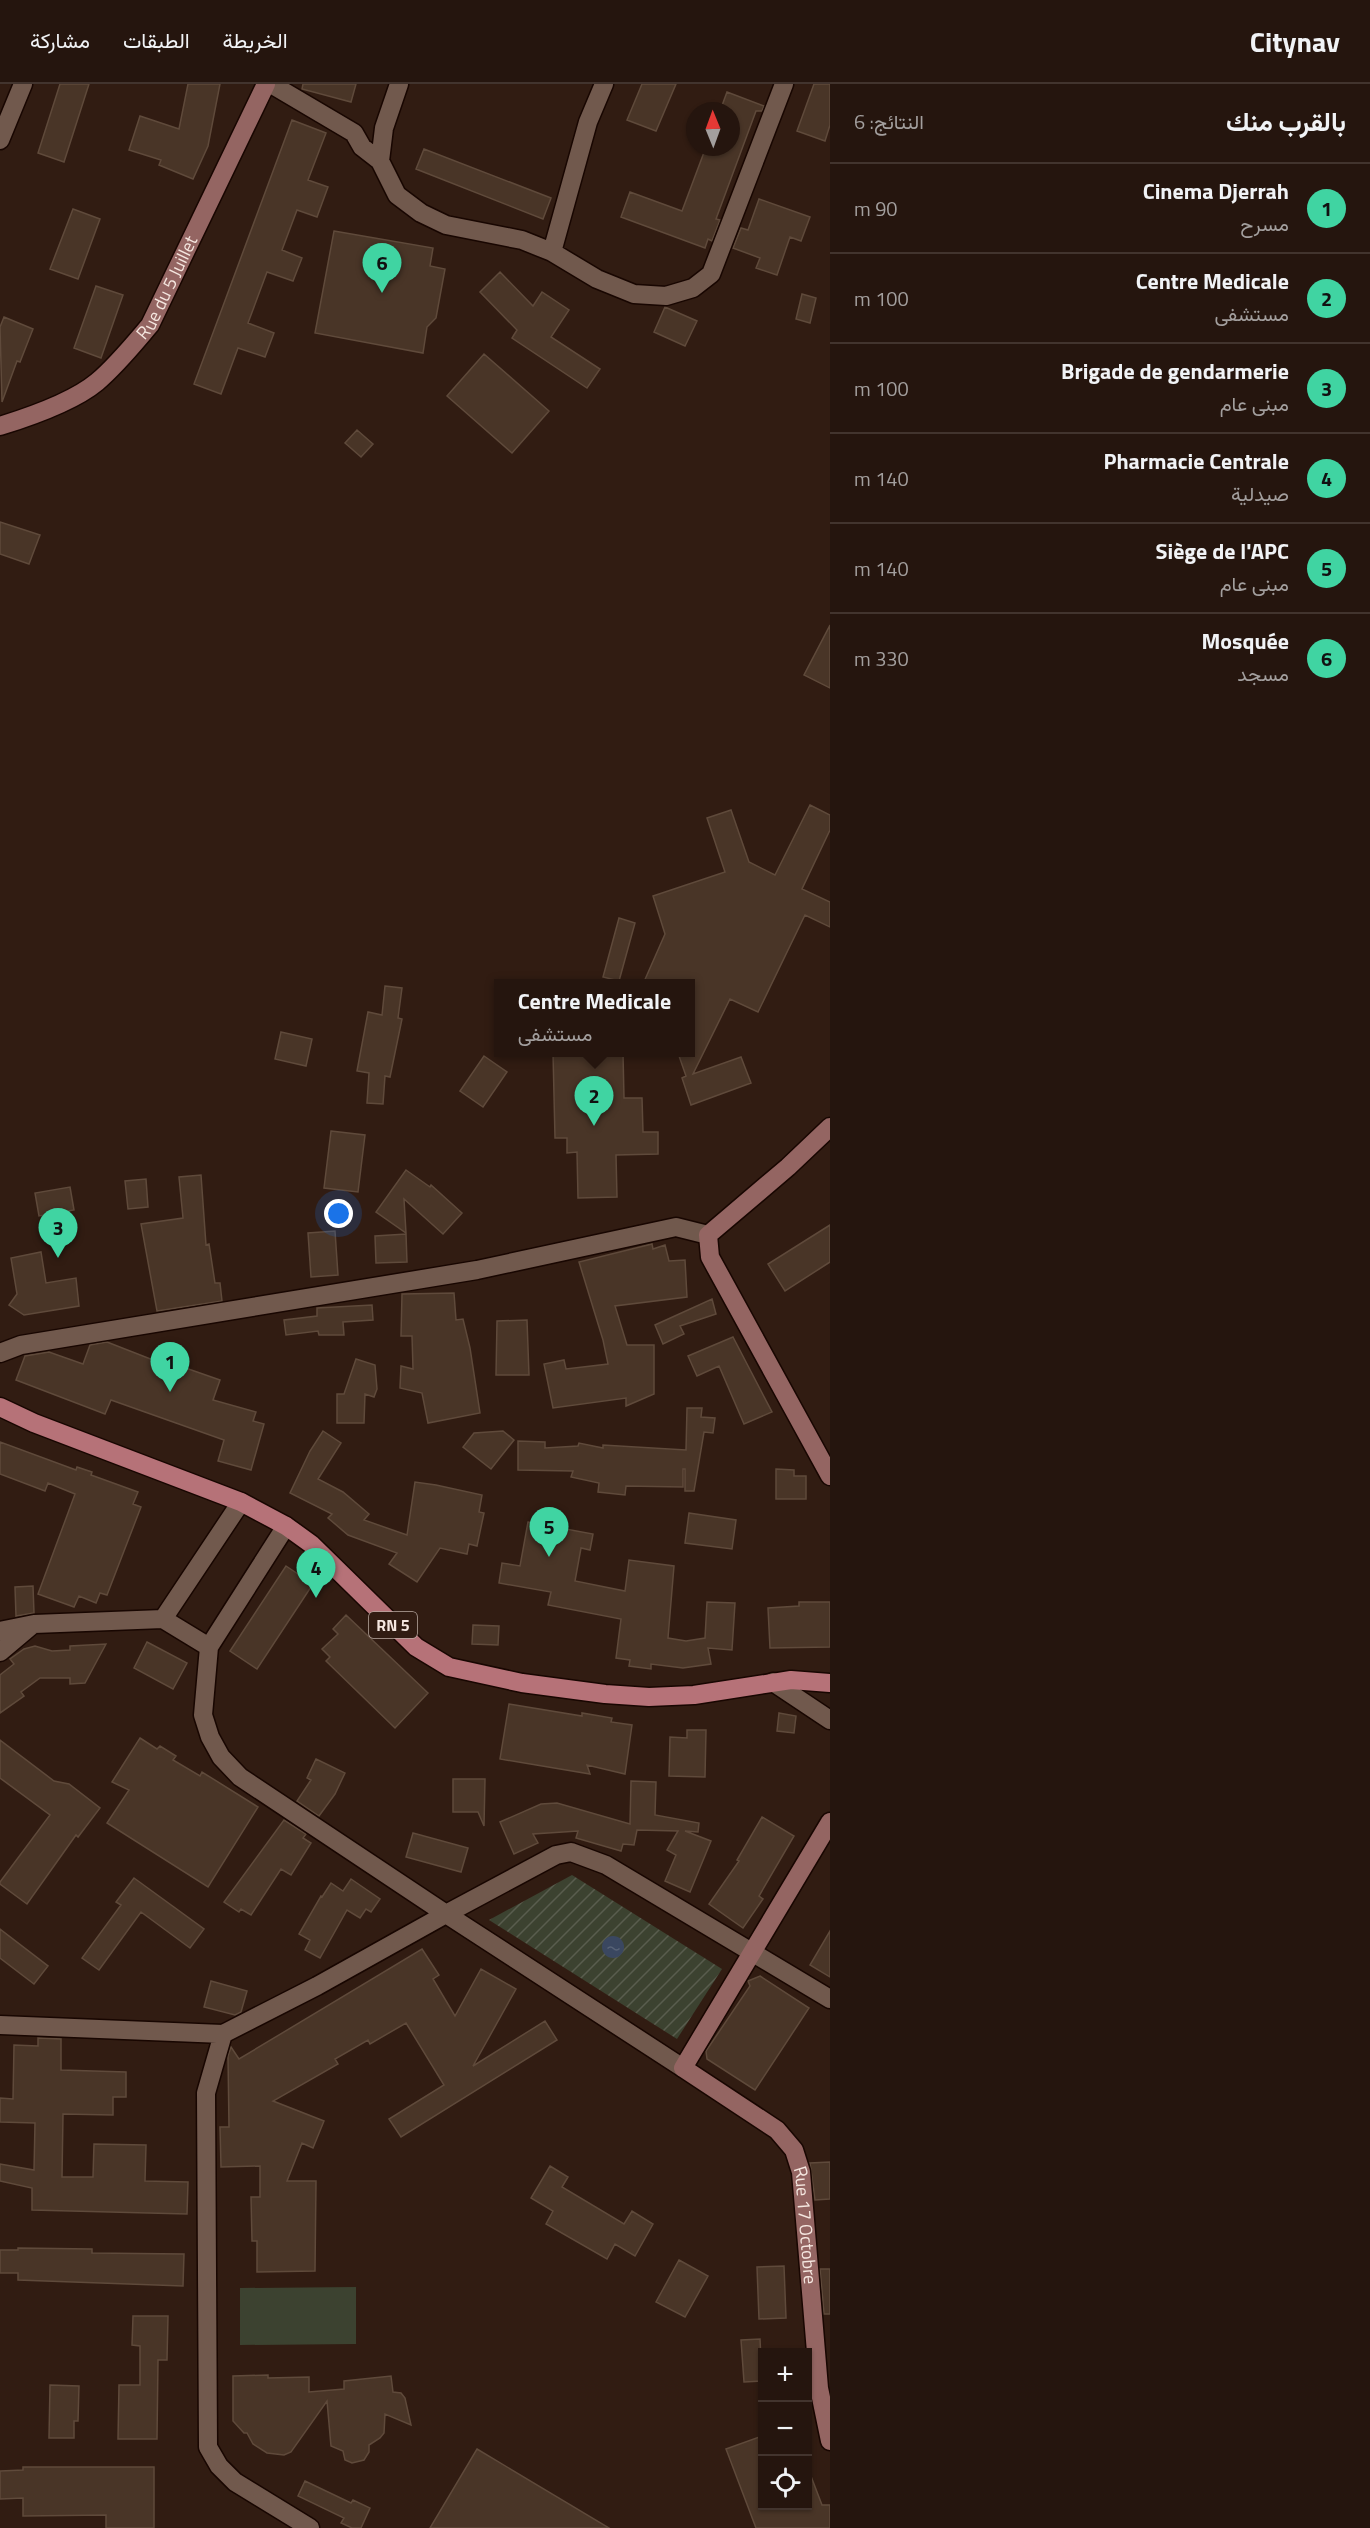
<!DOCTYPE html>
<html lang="ar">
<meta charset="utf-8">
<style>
body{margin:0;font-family:"Titillium Web",Vazirmatn,sans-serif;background:#31221c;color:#f1f3f6;direction:rtl}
.controls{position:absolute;right:18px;bottom:18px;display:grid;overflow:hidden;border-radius:0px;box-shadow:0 2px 4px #0004}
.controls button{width:54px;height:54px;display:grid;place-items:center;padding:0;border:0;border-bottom:2px solid #42342e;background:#25150e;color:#f1f3f6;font:30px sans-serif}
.compass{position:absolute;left:686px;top:18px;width:54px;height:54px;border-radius:50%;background:#25150e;box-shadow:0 2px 4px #0004;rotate:359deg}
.you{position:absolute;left:339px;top:1130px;width:21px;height:21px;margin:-15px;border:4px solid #fff;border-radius:50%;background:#1a73e8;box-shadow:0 0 0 9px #1a73e833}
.badge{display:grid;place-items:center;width:39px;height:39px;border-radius:50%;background:#40d4a2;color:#111;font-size:20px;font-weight:700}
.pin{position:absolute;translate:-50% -50px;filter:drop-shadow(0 2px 3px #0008)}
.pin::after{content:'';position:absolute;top:32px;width:21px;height:18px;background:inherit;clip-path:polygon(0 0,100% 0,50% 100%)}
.popup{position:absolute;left:494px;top:895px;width:201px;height:78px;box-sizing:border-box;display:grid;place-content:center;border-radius:0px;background:#25150e;filter:drop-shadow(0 2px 4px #0005);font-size:20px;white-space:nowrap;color:#a39f9e}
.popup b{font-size:22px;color:#f1f3f6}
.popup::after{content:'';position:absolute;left:50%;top:100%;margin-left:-12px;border:12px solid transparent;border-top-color:#25150e}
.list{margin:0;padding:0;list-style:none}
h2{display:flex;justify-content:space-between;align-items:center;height:78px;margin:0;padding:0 24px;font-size:26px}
h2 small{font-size:20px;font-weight:400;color:#a39f9e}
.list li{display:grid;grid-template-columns:39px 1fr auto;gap:18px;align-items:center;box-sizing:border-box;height:90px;padding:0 24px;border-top:2px solid #42342e}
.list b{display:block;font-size:22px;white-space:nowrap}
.list p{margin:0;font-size:20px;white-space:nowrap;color:#a39f9e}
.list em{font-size:20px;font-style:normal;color:#a39f9e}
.icon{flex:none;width:33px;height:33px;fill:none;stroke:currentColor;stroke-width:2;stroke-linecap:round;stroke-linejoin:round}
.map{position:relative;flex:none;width:830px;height:2444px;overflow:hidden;direction:ltr}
header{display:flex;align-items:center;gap:36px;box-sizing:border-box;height:84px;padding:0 30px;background:#25150e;border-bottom:2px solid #42342e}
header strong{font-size:28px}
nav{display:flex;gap:33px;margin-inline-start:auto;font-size:21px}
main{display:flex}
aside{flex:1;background:#25150e}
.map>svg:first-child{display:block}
.garden{fill:url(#garden-furrows)}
.pitch{fill:#3c4230}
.water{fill:url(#water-ripples)}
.building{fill:#493527;stroke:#5f4a3b;stroke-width:1.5}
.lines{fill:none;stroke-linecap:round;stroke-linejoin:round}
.street-casing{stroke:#180601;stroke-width:21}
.secondary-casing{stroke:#180601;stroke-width:21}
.primary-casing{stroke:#180601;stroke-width:21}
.street{stroke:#71594d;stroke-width:18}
.secondary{stroke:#946562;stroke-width:18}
.primary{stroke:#b67278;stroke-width:18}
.labels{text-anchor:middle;stroke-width:5;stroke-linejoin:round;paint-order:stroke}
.shield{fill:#311c12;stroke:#baaaa2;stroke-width:1.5}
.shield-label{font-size:16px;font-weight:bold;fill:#f5e7e0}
.street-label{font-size:18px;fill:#f5e7e0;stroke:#311c12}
</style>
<header>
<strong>Citynav</strong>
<nav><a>الخريطة</a><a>الطبقات</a><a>مشاركة</a></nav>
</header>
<main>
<aside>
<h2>بالقرب منك<small>النتائج: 6</small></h2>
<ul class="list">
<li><span class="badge">1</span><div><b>Cinema Djerrah</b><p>مسرح</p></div><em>90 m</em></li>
<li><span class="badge">2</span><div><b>Centre Medicale</b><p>مستشفى</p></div><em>100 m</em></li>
<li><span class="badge">3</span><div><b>Brigade de gendarmerie</b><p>مبنى عام</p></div><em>100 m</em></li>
<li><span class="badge">4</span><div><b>Pharmacie Centrale</b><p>صيدلية</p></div><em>140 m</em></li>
<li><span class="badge">5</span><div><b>Siège de l'APC</b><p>مبنى عام</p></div><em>140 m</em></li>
<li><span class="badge">6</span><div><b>Mosquée</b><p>مسجد</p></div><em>330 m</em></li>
</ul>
</aside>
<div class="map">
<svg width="830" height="2444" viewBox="0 0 830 2444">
<defs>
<pattern id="garden-furrows" width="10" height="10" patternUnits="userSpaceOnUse" patternTransform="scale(1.5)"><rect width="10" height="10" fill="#3c4230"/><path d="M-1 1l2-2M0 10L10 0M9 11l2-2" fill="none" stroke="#595d4e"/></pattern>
<pattern id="water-ripples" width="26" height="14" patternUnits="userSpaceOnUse" patternTransform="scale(1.5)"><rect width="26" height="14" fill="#3a4760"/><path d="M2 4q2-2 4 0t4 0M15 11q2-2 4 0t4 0" fill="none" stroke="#576276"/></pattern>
</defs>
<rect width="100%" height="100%" fill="#311c12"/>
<!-- garden -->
<path class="garden" d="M572 1791 722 1885 677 1955 489 1836Z"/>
<!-- pitch -->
<path class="pitch" d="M356 2203V2260L240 2261V2204Z"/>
<!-- water -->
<path class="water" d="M602 1863a11 11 0 1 1 22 0a11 11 0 1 1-22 0Z"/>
<!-- building -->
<path class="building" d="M60 0H89L64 78 38 69Z
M188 0H220L208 62 193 95 159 81 161 76 129 66 140 32 179 45Z
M303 0H356L351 18 302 5Z
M642 0H676L656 47 627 36Z
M814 0H830V41L825 57 797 47Z
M727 8 764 22 762 27H756L716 135 720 136 712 157 708 155 705 164 621 133 630 108 682 127 706 63H731V27H720Z
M292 36 326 49 308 96 328 103 317 133 297 126 282 166 302 174 293 197 267 188 248 239 274 249 265 273 238 264 221 310 194 300Z
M424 65 551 114 543 135 416 85Z
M759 115 810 133 801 157 790 153 777 191 756 184 760 174 733 164 741 144 748 146Z
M73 125 100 135 78 195 50 185Z
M334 147 433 164 430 182 445 185 436 234 427 243 423 269 315 249Z
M500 188 533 222 542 208 569 226 551 253 600 285 587 304 512 254 517 246 480 208Z
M96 202 123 211 101 274 74 264Z
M802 210 816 214 810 239 796 235Z
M665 223 697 237 685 262 654 248Z
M4 233 33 245 20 278 17 277 2 318 0 243Z
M484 270 549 327 512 369 447 312Z
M357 346 373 360 361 373 345 359Z
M0 438 40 451 29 480 0 470Z
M830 541V604L804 591Z
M810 721 830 731V746L802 805 830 818V843L805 831 758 928 730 915 693 990 741 973 751 999 691 1021 682 994 686 992 678 969H690V900H643L665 850 653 812 725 788 707 734 731 726 749 778 775 791Z
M619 834 635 839 619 897 603 893Z
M385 902 402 904 398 934 402 935 390 993 385 992 383 1020 367 1019 369 989 357 987 368 928 382 931Z
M281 948 312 955 306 982 275 975Z
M553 969H623L624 1014H642L643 1048H658V1070L616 1071 617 1113 578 1114 577 1068 567 1069V1054H555Z
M484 972 507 988 483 1023 460 1007Z
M331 1047 365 1051 358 1108 324 1104Z
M406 1086 430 1103 431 1101 462 1129 443 1150 404 1115 406 1149 376 1128Z
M201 1091 206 1161 209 1160 215 1199H220L222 1217 157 1227 141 1140 183 1134 179 1093Z
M146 1095 148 1123 128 1125 125 1097Z
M70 1103 74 1126 39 1132 35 1109Z
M830 1141V1178L785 1207 768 1180Z
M335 1147 338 1191 311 1193 308 1149Z
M406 1150 407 1178 376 1179 375 1152Z
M652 1160 653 1165 665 1161 669 1177 685 1176 687 1213 615 1222 627 1261H654V1310L626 1322V1314L553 1324 544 1280 564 1276 566 1285 608 1280 603 1256 579 1178Z
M41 1168 46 1199 76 1194 79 1222 24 1231 9 1221 17 1210 11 1174Z
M454 1209 456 1236 463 1235 470 1264 480 1329 428 1339 422 1309 400 1304 401 1282 413 1285 412 1252H401L402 1210Z
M712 1215 716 1230 680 1242 684 1250 663 1260 655 1241Z
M372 1221 373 1236 343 1238 344 1251H319L318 1247 286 1251 284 1236 317 1232V1224Z
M527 1236 529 1291H496L497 1237Z
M733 1253 772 1328 744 1340 719 1282 697 1292 688 1272Z
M107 1258 153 1276 154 1273 220 1296 213 1316 256 1328 253 1337 264 1340 251 1386 218 1377 224 1356 111 1316 105 1330 16 1296 25 1272 49 1268 83 1280 90 1261Z
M356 1275 375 1281 377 1305 374 1313 365 1310 364 1339H337V1310H344Z
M687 1324H702L701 1333 715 1334 713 1349 704 1348 694 1407H685V1385H683V1403L626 1402 625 1411 598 1408 599 1399 571 1393 573 1387 518 1386V1357L545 1358V1364L578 1362 579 1359 603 1364V1361L686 1366Z
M323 1347 341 1359 318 1395 343 1408 369 1430 364 1436 407 1451 415 1398 436 1401 482 1411 479 1428 484 1429 477 1462 469 1460 467 1470 440 1464 417 1498 389 1480 397 1469 348 1451 328 1434 332 1430 290 1409 310 1367Z
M503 1347 514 1356 491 1385 463 1363 474 1349Z
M0 1358 76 1386 77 1383 92 1388 91 1391 138 1408 133 1420 141 1423 107 1511 100 1509 96 1519 79 1512 74 1523 38 1510 75 1410 48 1399 45 1407 0 1390Z
M776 1385 794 1386V1392H806V1415H776Z
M689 1429 736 1436 732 1465 685 1459Z
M528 1438 593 1450 590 1466 581 1464 575 1497 625 1507 629 1476 674 1482 668 1554 686 1557 705 1554 707 1518 735 1519 732 1566 708 1564 711 1580 683 1584 651 1580V1585L629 1582 630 1576 616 1574 621 1535 548 1521 551 1508 499 1499 502 1479 520 1482Z
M286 1482 313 1500 257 1585 230 1567Z
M33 1502 34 1529 16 1532 15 1503Z
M799 1518H830V1563L770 1564 768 1524 799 1522Z
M346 1531 428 1609 395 1644 326 1577 330 1573 322 1565 338 1550 333 1545Z
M473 1541 499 1542 498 1561 472 1560Z
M147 1558 187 1579 173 1605 134 1584Z
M106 1560 85 1599 70 1600V1594H40L21 1608 24 1612 0 1629V1591L14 1580 10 1575 24 1565 35 1562 52 1567 70 1566V1562Z
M509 1620 582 1632V1629L612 1634 611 1638 632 1641 625 1690 587 1681 590 1690 500 1675Z
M779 1629 796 1632 794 1649 777 1647Z
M687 1646H706L705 1693 669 1692 670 1653 687 1654Z
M140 1654 157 1665 160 1662 176 1672 173 1676 200 1692 202 1688 258 1723 208 1803 107 1739 129 1706 112 1698Z
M0 1656 54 1697 69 1700 100 1724 78 1753 76 1751 27 1820 0 1800V1798L50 1731 0 1694Z
M316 1675 345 1689 335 1710 319 1732 297 1717 311 1696 307 1694Z
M453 1695H485L484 1742 478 1728H453Z
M631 1697 656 1698 655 1731 699 1739 698 1748 685 1747 711 1757 690 1808 665 1797 676 1771 667 1766 678 1747 637 1746 634 1761 623 1760 621 1767 576 1754 578 1747 533 1750 538 1759 514 1770 500 1738 541 1720 557 1719 630 1740Z
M762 1733 794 1752 759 1812 763 1815 743 1844 709 1820 739 1777 737 1776Z
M284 1736 306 1750 303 1754 311 1759 291 1791 281 1785 251 1831 241 1825 239 1828 224 1818Z
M413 1749 468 1764 461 1788 406 1773Z
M134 1794 204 1845 190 1864 141 1828 99 1886 82 1874 121 1821 116 1818Z
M351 1795 380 1815 371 1828 366 1825 360 1834 347 1826 320 1874 305 1866 310 1856 299 1850 321 1812 322 1813 331 1799 343 1807Z
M0 1845 48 1882 34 1900 0 1874Z
M830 1847V1893L810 1881Z
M422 1865 439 1891 433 1895 455 1932 481 1885 516 1905 473 1982 545 1937 557 1956 401 2053 389 2035 444 2001 406 1939 370 1960 368 1956 335 1975 338 1980 273 2017 324 2037 313 2064 302 2059 287 2097H316L315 2187 257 2188V2157H252L251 2113H260V2082L221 2083 220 2043H229L228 1972 231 1963 239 1975Z
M760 1892 809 1924 755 2006 707 1975 706 1967 750 1902 748 1897Z
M211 1897 247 1907 241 1928 235 1931 204 1923Z
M38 1954 61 1955V1986L126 1988V2013H113V2031L63 2030 62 2093H93L94 2060 146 2061 145 2097 188 2098 187 2130 32 2126V2104L0 2097V2080L34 2086 35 2039 0 2038V2014L13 2015 14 1961 38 1962Z
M830 2078V2115L815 2116 810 2079Z
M550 2082 568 2093 562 2103 624 2140 632 2127 653 2140 635 2172 615 2160 607 2175 546 2140 553 2127 531 2114Z
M18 2164 92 2165V2169L184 2170 183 2202 18 2196V2189H0V2166H18Z
M679 2176 708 2192 685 2233 656 2218Z
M784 2182 786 2234 759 2235 757 2183Z
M820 2185H830V2230H824Z
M133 2232H168L167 2276H158L157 2355H118L119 2301H140V2262L132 2261Z
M760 2255 762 2297 744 2298 741 2256Z
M268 2291V2294L309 2293V2308L344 2305V2297L391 2292 393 2308 401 2309 405 2314 411 2341 385 2330 384 2349 380 2354 369 2361V2368L364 2376 352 2379 345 2376 343 2367 331 2362 327 2317 291 2368 284 2371 267 2369 253 2360 247 2349H244L233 2337V2292Z
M50 2301 79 2302 78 2337H74V2354H49Z
M762 2352V2421H807L809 2387 822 2421H830V2444H756L726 2365Z
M477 2365 609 2444H430Z
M23 2383H154V2444H106V2431L23 2432V2414L0 2415V2387L23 2386Z
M305 2397 351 2419 353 2416 370 2424 361 2444H352L341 2439 344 2434 298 2412Z"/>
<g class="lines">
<defs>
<path id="street" d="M271 0 354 49 362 63 380 77 397 111 421 129 446 141 522 156 552 168 597 195 634 210 666 212 693 204 711 190 784 0
M0 56 23 0
M380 77 384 44 399 0
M552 168 588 38 604 0
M0 1269 21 1261 477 1186 676 1143 708 1151
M286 1442 209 1563 203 1631 210 1653 221 1673 240 1693 446 1830 317 1902 223 1950 206 2009 208 2363 219 2382 235 2398 310 2444
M163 1535 241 1418
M0 1547 34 1540 163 1535 209 1563
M0 1568 32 1541
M773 1598 830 1636
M0 1941 223 1950
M683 1984 446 1830 556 1771 571 1768 606 1781 830 1915"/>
<g id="secondary">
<path id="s1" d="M0 342C29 333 73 318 97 298 117 281 133 261 150 241L266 0"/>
<path d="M830 1043 788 1083 708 1151 710 1173 830 1392"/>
<path id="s2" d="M830 1738 683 1984 777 2046 794 2066 801 2088 819 2304 830 2357"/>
</g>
<path id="primary" d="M0 1323 34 1339 241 1418 286 1442 311 1460 416 1563 449 1583 522 1599 605 1610 649 1613 694 1611 791 1596 830 1599"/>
</defs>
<!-- street casing -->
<use href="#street" class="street-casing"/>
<!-- secondary casing -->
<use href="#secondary" class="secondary-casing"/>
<!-- primary casing -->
<use href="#primary" class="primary-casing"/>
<!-- street -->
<use href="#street" class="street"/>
<!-- secondary -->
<use href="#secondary" class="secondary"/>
<!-- primary -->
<use href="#primary" class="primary"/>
</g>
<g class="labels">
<!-- shield labels -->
<rect class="shield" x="369" y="1528" width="48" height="26" rx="4.5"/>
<g class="shield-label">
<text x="393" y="1547">RN 5</text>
</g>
<!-- street labels -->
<g class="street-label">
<text dy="6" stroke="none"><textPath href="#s1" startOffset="226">Rue du 5 Juillet</textPath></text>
<text dy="6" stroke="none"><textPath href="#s2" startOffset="502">Rue 17 Octobre</textPath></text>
</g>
</g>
</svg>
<div class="controls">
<button>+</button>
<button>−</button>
<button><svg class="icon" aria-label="locate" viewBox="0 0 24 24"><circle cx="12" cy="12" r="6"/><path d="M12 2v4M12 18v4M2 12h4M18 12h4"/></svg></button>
</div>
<svg class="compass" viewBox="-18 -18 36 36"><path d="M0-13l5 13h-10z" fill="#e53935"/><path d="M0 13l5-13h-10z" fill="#a39f9e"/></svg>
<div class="you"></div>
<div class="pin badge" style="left:170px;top:1308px">1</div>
<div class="pin badge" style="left:594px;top:1042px">2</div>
<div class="popup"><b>Centre Medicale</b>مستشفى</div>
<div class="pin badge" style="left:58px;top:1174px">3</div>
<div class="pin badge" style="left:316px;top:1514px">4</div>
<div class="pin badge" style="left:549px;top:1473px">5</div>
<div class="pin badge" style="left:382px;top:209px">6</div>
</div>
</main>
